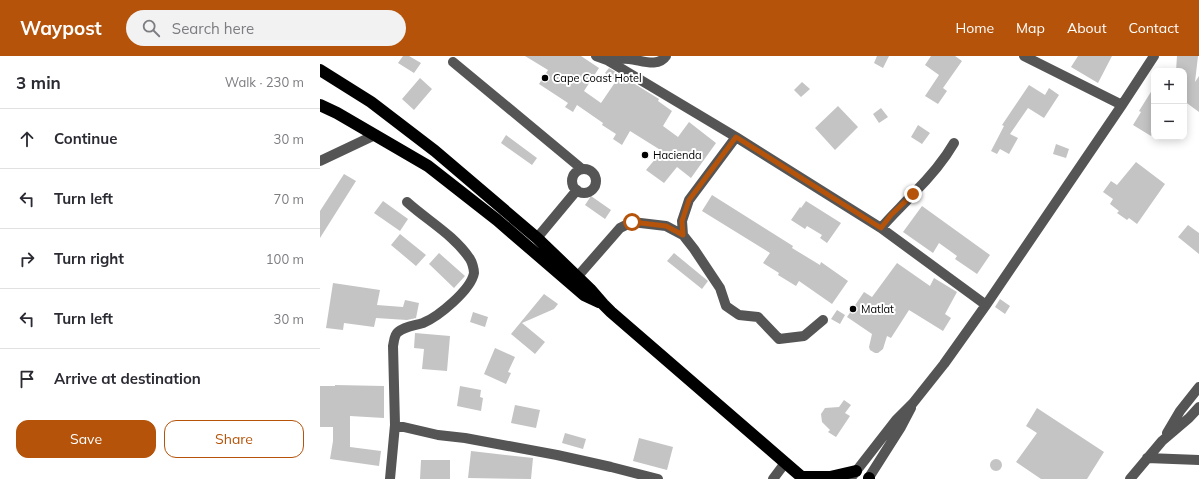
<!DOCTYPE html>
<meta charset="utf-8">
<style>
body{margin:0;font-family:Mulish,sans-serif;background:#f2f2f3;color:#2b2b33}
.controls{position:absolute;right:12px;top:12px;display:grid;overflow:hidden;border-radius:8px;box-shadow:0 2px 10px #0003}
.controls button{width:36px;height:36px;display:grid;place-items:center;padding:0;border:0;border-bottom:1px solid #e1e1e2;background:#fff;color:#2b2b33;font:20px sans-serif}
.stop{position:absolute;width:12px;height:12px;margin:-9px;border:3px solid #b45309;border-radius:50%;background:#fff}
.stop.end{background:#b45309;border-color:#fff;box-shadow:0 1px 4px #0008}
.list{margin:0;padding:0;list-style:none}
h2{display:flex;justify-content:space-between;align-items:center;height:52px;margin:0;padding:0 16px;font-size:17px}
h2 small{font-size:13px;font-weight:400;color:#7c7c81}
.list li{display:grid;grid-template-columns:26px 1fr auto;gap:12px;align-items:center;box-sizing:border-box;height:60px;padding:0 16px;border-top:1px solid #e1e1e2}
.list b{display:block;font-size:15px;white-space:nowrap}
.list em{font-size:13px;font-style:normal;color:#7c7c81}
.actions{display:flex;gap:8px;padding:12px 16px}
.actions a{flex:1;padding:9px 0;border:1px solid #b45309;border-radius:12px;text-align:center;font-size:14px;color:#b45309}
.actions .main{background:#b45309;color:#fff}
.icon{flex:none;width:22px;height:22px;fill:none;stroke:currentColor;stroke-width:2;stroke-linecap:round;stroke-linejoin:round}
.map{position:relative;flex:none;width:879px;height:423px;overflow:hidden}
header{display:flex;align-items:center;gap:24px;box-sizing:border-box;height:56px;padding:0 20px;background:#b45309;color:#fff}
header strong{font-size:19px}
nav{display:flex;gap:22px;margin-inline-start:auto;font-size:14px}
.search{width:280px;height:36px;background:#f2f2f3;display:flex;align-items:center;gap:10px;box-sizing:border-box;padding:0 14px;border-radius:22px;color:#7c7c81;font-size:15px}
main{display:flex}
aside{flex:1;background:#fff}
.map>svg:first-child{display:block}
.building{fill:#c4c4c4}
.lines{fill:none;stroke-linecap:round;stroke-linejoin:round}
.minor{stroke:#555;stroke-width:10}
.highway{stroke:#000;stroke-width:12}
.route{stroke:#b45309;stroke-width:5}
.poi-dot{fill:#000;stroke:#fff;stroke-width:1.5}
.labels{text-anchor:middle;stroke-width:4;stroke-linejoin:round;paint-order:stroke}
.poi-label{font-size:11px;fill:#000;stroke:#fff;text-anchor:start}
</style>
<header>
<strong>Waypost</strong>
<div class="search"><svg class="icon" aria-label="search" viewBox="0 0 24 24"><circle cx="10" cy="10" r="6"/><path d="M15 15l6 6"/></svg>Search here</div>
<nav><a>Home</a><a>Map</a><a>About</a><a>Contact</a></nav>
</header>
<main>
<aside>
<h2>3 min<small>Walk · 230 m</small></h2>
<ul class="list">
<li><svg class="icon" aria-label="ahead" viewBox="0 0 24 24"><path d="M12 20V5M6 11l6-6 6 6"/></svg><div><b>Continue</b></div><em>30 m</em></li>
<li><svg class="icon" aria-label="left" viewBox="0 0 24 24"><path d="M17 20v-9H6M10 6l-5 5 5 5"/></svg><div><b>Turn left</b></div><em>70 m</em></li>
<li><svg class="icon" aria-label="right" viewBox="0 0 24 24"><path d="M7 20v-9h11M14 6l5 5-5 5"/></svg><div><b>Turn right</b></div><em>100 m</em></li>
<li><svg class="icon" aria-label="left" viewBox="0 0 24 24"><path d="M17 20v-9H6M10 6l-5 5 5 5"/></svg><div><b>Turn left</b></div><em>30 m</em></li>
<li><svg class="icon" aria-label="arrive" viewBox="0 0 24 24"><path d="M6 21V4h12l-3 4 3 4H6"/></svg><div><b>Arrive at destination</b></div></li>
</ul>
<div class="actions"><a class="main">Save</a><a>Share</a></div>
</aside>
<div class="map">
<svg width="879" height="423" viewBox="0 0 879 423">
<rect width="100%" height="100%" fill="#fff"/>
<!-- building -->
<path class="building" d="M83 0H89L101 7 94 17 78 7Z
M205 0H261L279 12 264 35 281 47 296 25 285 17 289 12 339 43 338 45 352 55 343 70 358 81 369 66 396 87 371 122 357 111 344 127 326 114 342 95 310 75 302 89 293 83 296 78 282 69 283 67 257 49 253 56 245 51 248 47 219 28 228 14Z
M557 0H569L563 12 554 7Z
M611 0H635L642 5 623 32 627 35 618 48 605 40 619 19 605 9Z
M758 0H792L778 27 751 11Z
M857 0H878L875 26 879 20V56L864 45V15H856Z
M100 22 112 33 94 54 82 43Z
M482 26 490 33 481 41 474 34Z
M709 29 725 39 729 32 739 39 724 62 708 52 690 78 698 82 689 98 680 93 677 98 671 95 684 70 682 69Z
M834 31V74L831 80 813 69 821 56 819 55Z
M518 50 538 71 515 94 495 72Z
M561 52 568 61 559 67 553 58Z
M598 69 610 77 602 88 591 81Z
M186 79 217 102 212 109 181 87Z
M736 88 749 93 746 102 733 98Z
M816 106 845 128 817 168 809 162 807 164 797 157 799 155 790 148 793 143 783 136 791 125 797 129Z
M24 118 36 125 0 182V155Z
M392 139 473 190 472 192 500 209 501 206 528 225 512 248 479 225 476 230 458 219 459 217 443 207 450 197 382 155Z
M271 140 291 154 285 163 265 149Z
M63 145 88 163 80 175 54 157Z
M486 145 521 167 507 187 500 182 502 179 487 170 485 173 471 164 480 151 481 152Z
M602 150 670 199 657 218 635 203 637 200 619 187 613 197 583 176Z
M868 169 879 177V198L858 181Z
M80 178 106 199 96 210 71 189Z
M119 197 145 220 134 232 109 208Z
M354 197 388 225 382 233 347 205Z
M577 207 610 230 614 222 637 236 625 258 631 262 623 275 589 254 571 282 567 280 563 293 558 297H555L550 294 549 291 552 278 527 261 544 236 552 241Z
M13 227 60 234 57 249 83 251 85 244 99 247 96 262 87 264 56 262 54 271 24 267 23 274 6 272Z
M224 238 238 248 234 253 202 267 225 286 215 298 191 278Z
M680 243 690 250 685 258 675 251Z
M517 254 525 259 520 268 511 263Z
M153 256 168 261 165 271 150 266Z
M95 277 130 280 127 315 102 313 104 293 94 292Z
M175 292 195 301 188 316 191 317 186 328 164 318Z
M15 329 64 330V362L30 360V391L61 395 59 410 10 403 13 385V371H0V330H15Z
M140 330 161 334 160 341 163 342 161 355 137 350Z
M524 344 531 349 525 357 530 360 516 381 508 376 510 374 502 366 501 358 505 352 519 351Z
M195 349 220 354 216 372 191 367Z
M717 352 784 396 767 423H721L696 406 717 377 706 370Z
M245 377 266 383 263 393 242 387Z
M319 382 353 391 347 414 313 405Z
M151 395 213 402 211 423 148 422Z
M670 409a6 6 0 1 1 12 0a6 6 0 1 1-12 0Z
M101 404H130V423H100Z"/>
<g class="lines">
<!-- minor -->
<path class="minor" d="M276 0 287 4 416 81 561 172 666 249
M704 0 802 49
M287 4C294 4 302 2 309 3 321 4 338 12 346 0
M133 6 262 113
M416 81 369 144 362 165 363 179 374 193 400 232 406 250 419 259 438 261 459 283 484 280 503 264
M0 105 55 79
M252 125a12 12 0 1 1 24 0a12 12 0 1 1-24 0Z
M561 172C571 160 582 150 593 138 609 122 623 106 634 87
M217 182 257 134
M258 220 300 172 312 166 346 170 363 179
M75 369 118 379 145 382 237 399 291 411 338 423
M847 377 860 355 879 331
M827 402 879 404
M70 423 75 369 73 290C74 286 74 279 78 276 86 270 94 270 103 267 118 261 151 234 154 217 154 213 152 206 150 203 134 179 108 165 87 146
M453 423 465 407
M530 423 576 364 593 347 624 308 666 249 802 49 834 0
M548 423 581 371 591 352
M810 423 842 385 869 362 879 351"/>
<!-- highway -->
<path class="highway" d="M0 14 51 46 115 95 217 182 270 233 283 248 291 256 484 423
M0 49 17 57 108 110 177 164 264 239 279 246
M482 421H510L536 415
M549 422V423"/>
</g>
<g class="lines">
<!-- route -->
<path class="route" d="M312 166 346 170 363 179 362 165 369 144 416 81 561 172 571 159 593 138"/>
</g>
<!-- markers -->
<g class="poi-dot">
<circle cx="225" cy="22" r="4"/>
<circle cx="325" cy="99" r="4"/>
<circle cx="533" cy="253" r="4"/>
</g>
<g class="labels">
<!-- poi labels -->
<g class="poi-label">
<text x="233" y="26">Cape Coast Hotel</text>
<text x="333" y="103">Hacienda</text>
<text x="541" y="257">Matlat</text>
</g>
</g>
</svg>
<div class="controls">
<button>+</button>
<button>−</button>
</div>
<div class="stop" style="left:312px;top:166px"></div>
<div class="stop end" style="left:593px;top:138px"></div>
</div>
</main>
